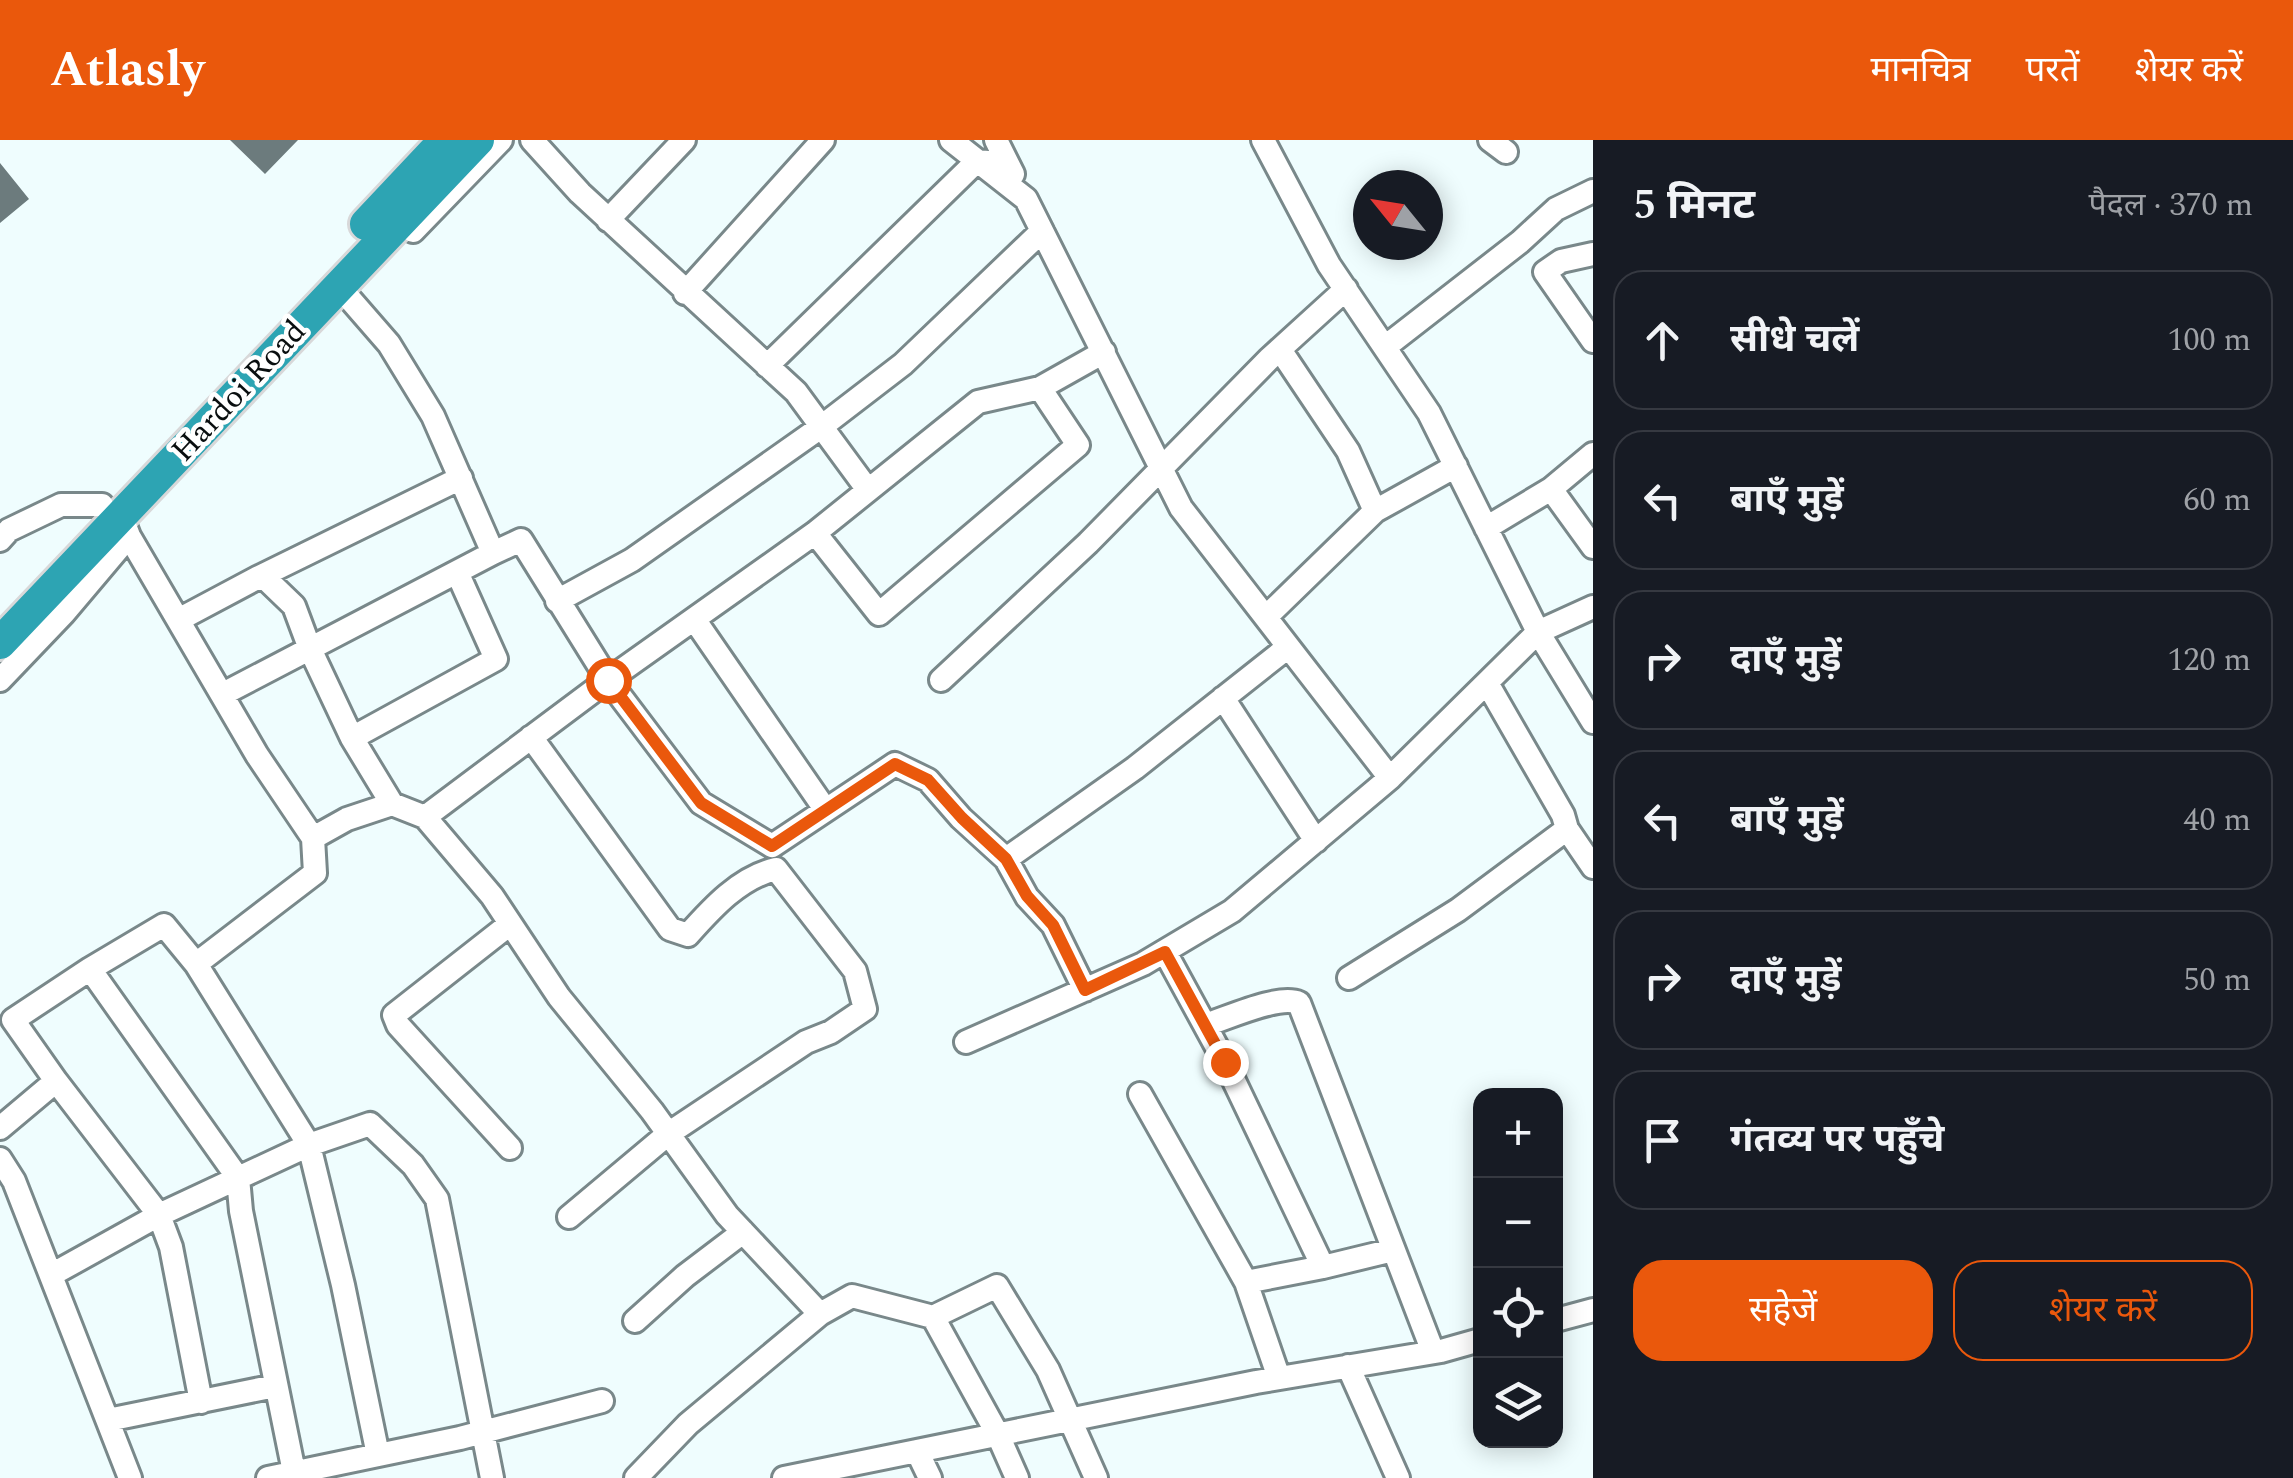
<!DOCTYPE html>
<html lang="hi">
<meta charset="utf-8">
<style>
body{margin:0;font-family:Spectral,"Noto Sans Devanagari",serif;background:#242831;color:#f1f3f6}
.controls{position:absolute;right:30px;bottom:30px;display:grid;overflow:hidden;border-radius:20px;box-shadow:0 5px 25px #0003}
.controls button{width:90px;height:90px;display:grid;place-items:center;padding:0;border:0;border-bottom:2px solid #363941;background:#171b24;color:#f1f3f6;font:50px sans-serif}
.compass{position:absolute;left:1353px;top:30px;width:90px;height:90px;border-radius:50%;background:#171b24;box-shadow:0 5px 25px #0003;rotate:300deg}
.stop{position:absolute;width:30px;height:30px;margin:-22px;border:8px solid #ea580c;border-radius:50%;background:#fff}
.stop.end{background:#ea580c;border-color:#fff;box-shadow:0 2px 10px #0008}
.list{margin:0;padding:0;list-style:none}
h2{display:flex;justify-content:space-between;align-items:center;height:130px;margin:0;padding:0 40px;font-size:42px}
h2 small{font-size:32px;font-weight:400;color:#9ea1a6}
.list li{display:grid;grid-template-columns:65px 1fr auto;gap:30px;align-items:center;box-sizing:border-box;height:140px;margin:0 20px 20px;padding:0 20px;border:2px solid #363941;border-radius:30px}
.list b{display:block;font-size:38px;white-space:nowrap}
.list em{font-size:32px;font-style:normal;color:#9ea1a6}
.actions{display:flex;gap:20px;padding:30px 40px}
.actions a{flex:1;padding:22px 0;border:2px solid #ea580c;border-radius:30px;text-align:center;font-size:35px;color:#ea580c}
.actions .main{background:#ea580c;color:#fff}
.icon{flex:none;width:55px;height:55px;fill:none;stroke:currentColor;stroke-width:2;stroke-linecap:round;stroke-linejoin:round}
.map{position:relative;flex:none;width:1593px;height:1338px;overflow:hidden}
header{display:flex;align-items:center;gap:60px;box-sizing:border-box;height:140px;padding:0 50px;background:#ea580c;color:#fff}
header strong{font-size:48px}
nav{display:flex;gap:55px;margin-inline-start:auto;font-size:35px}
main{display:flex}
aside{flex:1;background:#171b24}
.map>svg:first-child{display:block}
.building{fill:#6c7b7d}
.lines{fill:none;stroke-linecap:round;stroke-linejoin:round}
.minor-casing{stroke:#79888a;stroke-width:28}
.highway-casing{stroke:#d8d8d9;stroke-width:38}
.minor{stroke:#fff;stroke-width:22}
.highway{stroke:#2da4b3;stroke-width:32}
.route{stroke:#ea580c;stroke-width:12}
.labels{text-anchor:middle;stroke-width:9;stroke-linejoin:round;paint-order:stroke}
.street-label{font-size:32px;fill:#090e0f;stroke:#fff}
</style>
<header>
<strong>Atlasly</strong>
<nav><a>मानचित्र</a><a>परतें</a><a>शेयर करें</a></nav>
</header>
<main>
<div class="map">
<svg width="1593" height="1338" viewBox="0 0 1593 1338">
<rect width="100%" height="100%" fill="#effdfe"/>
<!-- building -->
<path class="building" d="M230 0H298L265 34Z
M0 23 29 59 0 83Z"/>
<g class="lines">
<defs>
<path id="minor" d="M532 0 580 53 796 252 868 350
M951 0 1026 59 1181 368 1390 638 1538 492 1593 467
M996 0 1013 34
M1263 0 1329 125 1429 273 1538 492 1593 582
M1490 0 1506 12
M608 80 684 0
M413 91 501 0
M1593 114 1561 121 1545 132 1593 201
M685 153 823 0
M349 158 389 204 433 276 493 413 521 400 608 540 701 663 772 706 895 624 928 640 961 678 1006 719 1027 757 1053 785 1085 850
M1385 207 1520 102 1556 69 1593 51
M1281 211 1348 311 1375 371
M767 226 977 21 1008 24
M1551 349 1593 407
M121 375 129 396 257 615 313 698 347 679 392 664 425 677
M1486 388 1551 349 1593 314
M815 393 879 474 1078 305 1040 248
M0 400 9 390 61 365H102
M257 438 461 338
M557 461 632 420 821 287 903 224 1042 91
M1266 477 1375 371 1456 326
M180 479 257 438 267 440 294 466 310 509 352 598 392 664
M694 479 825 669
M0 540 64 473 129 396
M941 540 1088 403 1269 219 1346 149
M1487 543 1563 675 1567 689 1593 727
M223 554 493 413
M1223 558 1316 701
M531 597 670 789 688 795C712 768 740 737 776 729L855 831 865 869 831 892 806 902 668 994 569 1077
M352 598 496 519 457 432
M1006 719 1135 628 1288 507
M1165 812 1225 922 1323 1127 1393 1110
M196 824 309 1005 370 984 413 1025 437 1059 492 1338
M1349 838 1458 770 1567 689
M1205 885C1228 878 1279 854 1299 863L1433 1212
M966 902 1143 824 1232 771 1390 638
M56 941 159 1075 171 1107 201 1262
M1140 954 1246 1142
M0 988 56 941 13 880 90 829
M510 1008 398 885 394 875 510 784
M0 1019 14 1041 130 1338
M51 1135 159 1075 309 1005 343 1145 378 1315
M933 1177 997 1146 1048 1230 1096 1338
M1556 1180 1593 1170
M635 1181 685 1136 743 1092
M1348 1226 1398 1338
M1279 1238 1246 1142 1323 1127
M108 1280 275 1246
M917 1311 930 1338
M294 1332 241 1071 238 1038 90 829 164 785 196 824 315 733 313 698
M268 1338 460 1298 602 1261
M636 1338 688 1284 820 1174
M784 1338 1256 1242 1441 1211 1480 1200
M1017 1338 998 1295 933 1177 852 1156 820 1174 727 1075 652 971 559 857 492 756 425 677 608 540 815 393 978 262 1040 248 1104 212"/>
<path id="highway" d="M366 84 445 0
M0 503 478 0"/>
</defs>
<!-- minor casing -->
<use href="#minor" class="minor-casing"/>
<!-- highway casing -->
<use href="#highway" class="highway-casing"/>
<!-- minor -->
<use href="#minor" class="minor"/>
<!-- highway -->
<use href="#highway" class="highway"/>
</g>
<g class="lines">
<!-- route -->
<path class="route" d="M608 540 701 663 772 706 895 624 928 640 962 678 1006 719 1027 756 1053 785 1085 850 1165 812 1225 922"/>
</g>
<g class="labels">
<!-- street labels -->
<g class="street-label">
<text transform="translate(238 250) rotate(-47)" y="11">Hardoi Road</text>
</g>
</g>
</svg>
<div class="controls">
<button>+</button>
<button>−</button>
<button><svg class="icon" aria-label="locate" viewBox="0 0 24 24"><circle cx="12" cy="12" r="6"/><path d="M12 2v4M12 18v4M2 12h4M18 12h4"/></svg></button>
<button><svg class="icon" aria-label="layers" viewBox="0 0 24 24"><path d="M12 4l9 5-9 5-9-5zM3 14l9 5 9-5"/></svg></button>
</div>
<svg class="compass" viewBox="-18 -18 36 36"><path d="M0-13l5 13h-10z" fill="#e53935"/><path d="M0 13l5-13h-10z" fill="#9ea1a6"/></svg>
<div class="stop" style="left:608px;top:540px"></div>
<div class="stop end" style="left:1225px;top:922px"></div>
</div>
<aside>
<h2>5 मिनट<small>पैदल · 370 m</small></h2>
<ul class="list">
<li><svg class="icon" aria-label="ahead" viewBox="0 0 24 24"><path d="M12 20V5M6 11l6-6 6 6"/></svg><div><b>सीधे चलें</b></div><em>100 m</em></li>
<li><svg class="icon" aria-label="left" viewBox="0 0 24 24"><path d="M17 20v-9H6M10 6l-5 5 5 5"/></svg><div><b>बाएँ मुड़ें</b></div><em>60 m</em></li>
<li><svg class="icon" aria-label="right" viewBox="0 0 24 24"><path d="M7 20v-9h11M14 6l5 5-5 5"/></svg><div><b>दाएँ मुड़ें</b></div><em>120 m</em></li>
<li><svg class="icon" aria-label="left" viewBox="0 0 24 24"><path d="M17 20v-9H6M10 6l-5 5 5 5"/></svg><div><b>बाएँ मुड़ें</b></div><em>40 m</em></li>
<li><svg class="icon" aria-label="right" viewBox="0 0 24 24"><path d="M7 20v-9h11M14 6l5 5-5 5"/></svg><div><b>दाएँ मुड़ें</b></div><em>50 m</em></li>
<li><svg class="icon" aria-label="arrive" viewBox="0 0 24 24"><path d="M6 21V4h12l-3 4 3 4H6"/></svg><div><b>गंतव्य पर पहुँचे</b></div></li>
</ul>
<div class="actions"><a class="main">सहेजें</a><a>शेयर करें</a></div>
</aside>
</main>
